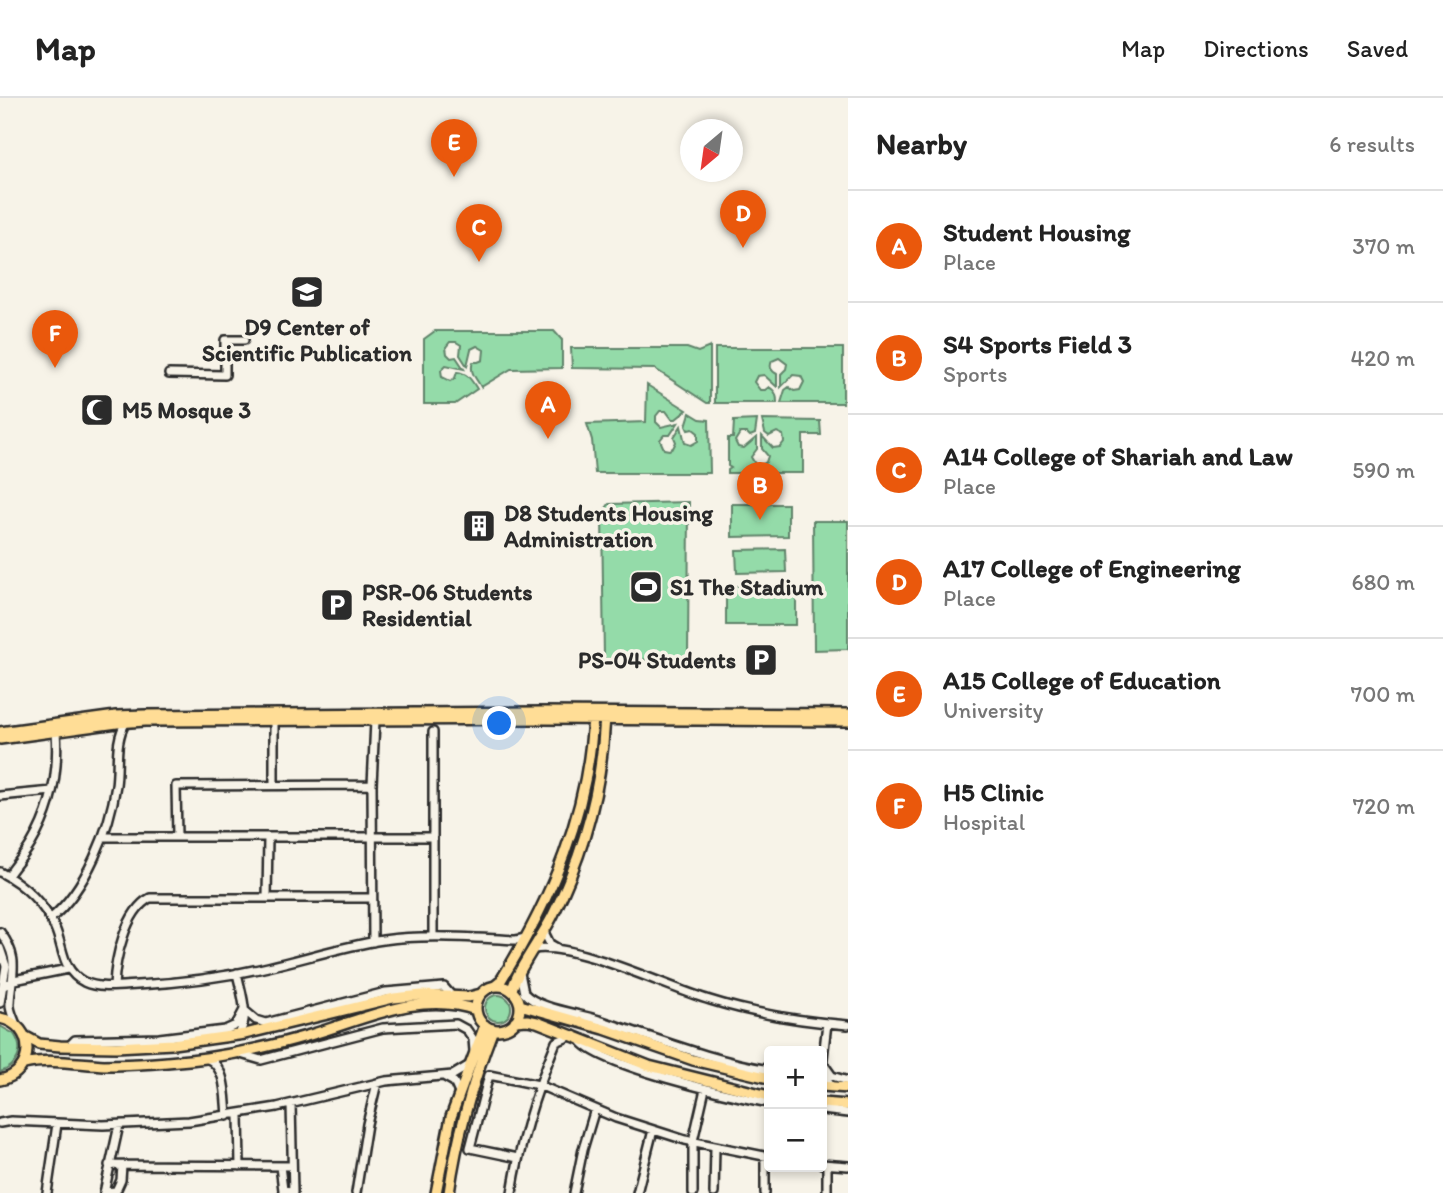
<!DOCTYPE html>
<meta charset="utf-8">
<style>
body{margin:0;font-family:Itim,sans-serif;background:#f2f2f2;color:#222}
.controls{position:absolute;right:21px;bottom:21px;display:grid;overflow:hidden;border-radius:7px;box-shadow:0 4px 10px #0003}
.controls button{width:63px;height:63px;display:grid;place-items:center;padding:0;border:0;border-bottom:2px solid #e0e0e0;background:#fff;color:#222;font:35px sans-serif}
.compass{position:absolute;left:680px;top:21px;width:63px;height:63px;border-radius:50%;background:#fff;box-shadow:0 4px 10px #0003;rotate:209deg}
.you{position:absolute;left:500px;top:626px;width:24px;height:24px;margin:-18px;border:5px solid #fff;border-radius:50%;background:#1a73e8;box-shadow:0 0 0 10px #1a73e833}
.badge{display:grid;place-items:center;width:46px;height:46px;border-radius:50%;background:#ea580c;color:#fff;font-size:23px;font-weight:700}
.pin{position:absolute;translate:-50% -58px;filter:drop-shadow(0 2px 4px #0008)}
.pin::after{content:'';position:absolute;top:37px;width:24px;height:21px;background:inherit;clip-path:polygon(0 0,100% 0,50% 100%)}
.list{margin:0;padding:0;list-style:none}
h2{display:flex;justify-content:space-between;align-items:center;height:91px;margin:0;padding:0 28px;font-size:30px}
h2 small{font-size:23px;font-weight:400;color:#767676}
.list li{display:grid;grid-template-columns:46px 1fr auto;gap:21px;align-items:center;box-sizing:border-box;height:112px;padding:0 28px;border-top:2px solid #e0e0e0}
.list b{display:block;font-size:26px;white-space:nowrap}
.list p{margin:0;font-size:23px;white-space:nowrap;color:#767676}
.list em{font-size:23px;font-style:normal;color:#767676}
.map{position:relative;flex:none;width:848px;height:1095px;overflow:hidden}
header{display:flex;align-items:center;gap:42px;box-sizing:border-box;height:98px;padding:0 35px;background:#fff;border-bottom:2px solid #e0e0e0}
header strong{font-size:33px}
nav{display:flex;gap:38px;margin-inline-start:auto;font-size:24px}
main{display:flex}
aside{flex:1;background:#fff}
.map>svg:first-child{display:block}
.green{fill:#94dba9;stroke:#60836a;stroke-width:2}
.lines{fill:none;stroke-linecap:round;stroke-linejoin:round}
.minor-casing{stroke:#2b2b2b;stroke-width:12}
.major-casing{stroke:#2b2b2b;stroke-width:14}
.minor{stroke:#f7f3e8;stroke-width:7}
.major{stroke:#ffdd96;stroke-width:9}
.labels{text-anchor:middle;stroke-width:7;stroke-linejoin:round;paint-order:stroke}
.poi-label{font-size:23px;font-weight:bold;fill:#2b2b2b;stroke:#f7f3e8;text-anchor:start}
</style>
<header>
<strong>Map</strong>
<nav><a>Map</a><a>Directions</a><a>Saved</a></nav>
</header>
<main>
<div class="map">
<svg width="848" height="1095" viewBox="0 0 848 1095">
<rect width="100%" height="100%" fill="#f7f3e8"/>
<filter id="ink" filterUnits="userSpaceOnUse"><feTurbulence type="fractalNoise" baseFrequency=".0143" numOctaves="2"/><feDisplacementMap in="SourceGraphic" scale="14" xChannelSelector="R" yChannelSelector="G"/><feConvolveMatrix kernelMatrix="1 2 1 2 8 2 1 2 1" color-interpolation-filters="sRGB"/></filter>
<g filter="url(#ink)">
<!-- green -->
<path class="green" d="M435 233H554L562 242V270L511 271 481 289C476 280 469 274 473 264H478L483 262 484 252 477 248 471 251 467 268 460 257 461 247 456 244H450L446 249 447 256 451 260 456 259 464 271 446 267 441 272 442 279 450 283 455 280 457 274C468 275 472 283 477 291L455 306H424V241Z
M710 249V305H707L655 271 572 270 571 250H687L698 254Z
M715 250H843V305H781L785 292 789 289 794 293 800 292 804 284 801 278 793 277 781 289V276L786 271 787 266 779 260 772 263C769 269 771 273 777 276V289L764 277 757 278 754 284 760 292H765L769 289C776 293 777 298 777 305H715Z
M647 287 687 312 676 321H672L666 313H660L656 318V324L661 329 678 325 670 337H664L660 342 664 351 669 352 673 350 676 344 674 339 681 328 685 345 691 347 698 343V335L693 331 688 332 686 328 690 315 700 321 709 322 710 375H595L592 342 587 326 646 324Z
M757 322 755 336 750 338 747 335H740L735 343 738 349 744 350 757 339V351L751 359 755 366 761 367 766 364 768 358 762 351V338L773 350 780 349 784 344 783 337 777 334 769 338 765 335 762 322 820 323 821 337H803V375H728V372L731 370 728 368V340H733L734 323Z
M689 404 688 562 604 561 602 416 609 406Z
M732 406H788V438L732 439Z
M813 423H848V551L814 552Z
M785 451 786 474 737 475 736 452Z
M726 488H796V527H726Z
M485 910a13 13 0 1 1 26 0a13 13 0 1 1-26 0Z
M0 928 14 936C25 952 18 968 0 974Z"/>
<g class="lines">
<defs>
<path id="minor" d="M169 276 225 277V242H244
M274 623V687
M0 698 52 693
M103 739H433
M177 739 176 688 372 687
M0 774C25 787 43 804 55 830 64 850 61 872 84 884 99 891 120 888 137 887 181 885 225 879 268 869 307 860 344 848 383 842 427 836 471 840 516 842L526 840
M8 778C15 767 24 758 31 746 52 711 59 673 56 634
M267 800 268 739
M50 821C86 792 110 731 116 687 119 666 114 643 126 624
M0 834C21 861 11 876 10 905 9 912 14 920 16 927
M544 834 550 846 557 850
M433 839V634
M373 844 372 687 375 623
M0 850 6 868 0 905
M534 851C575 844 666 889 710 902 754 916 801 923 848 927
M237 875C241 895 251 920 238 937
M520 875 524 895C538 911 578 915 599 922 656 940 710 962 769 972
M4 888 14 882 68 871
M114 888C115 862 125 813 150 800H372
M244 912 256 922 266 925 386 894 444 889 451 897
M580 941C590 966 738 999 769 1005
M69 948 75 942 159 940 225 932 236 927 244 912
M237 955 261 962 383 930 456 926 467 932 473 941 474 953
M206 960C227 968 225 999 227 1018
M822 964 832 978 848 983
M822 968 824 978 832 989
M822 969 827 925
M445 979 454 984 459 995
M291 1006 293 1095
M822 1012 848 1015
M239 1017 240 1068
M0 1025 11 1023 103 1027 189 1023 277 1009 386 983 453 977 468 968
M518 1060 470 1050 489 977 539 987 616 1020 685 1042 769 1059
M822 1066 848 1068
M109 1067 291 1068
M280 1068 283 1092 292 1093
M104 1094 116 1093 121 1082 122 1068
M47 1095 57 1026
M104 1095 119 1027
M356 1095 367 1026 377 985
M512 1095C520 1042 536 993 556 944L573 937
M574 1095 583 1051 595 1011
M637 1095 653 1032
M693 1095V1043L705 991
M714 1095 715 1049
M765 1095V1059
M827 1095V1067"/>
<path id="major" d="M0 634 116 618 145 617 543 614 848 616
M0 641 117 625 145 623 543 621 848 623
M495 888 500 884C551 802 589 714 593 617
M476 910a22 22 0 1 1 44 0a22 22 0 1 1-44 0Z
M512 892C515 875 544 836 553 817 584 755 602 689 605 619
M520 907 604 931 693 962 769 980
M0 920C36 927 36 975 0 982
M515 923 527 922 537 924 649 968 769 998
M26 939 39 946 60 948 116 949 173 946 245 936 394 900 422 897 469 899 481 896
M24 966C50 960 79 966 104 967 138 967 173 964 206 960 241 955 276 947 310 937 363 922 420 892 476 912
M822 988 848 990
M822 1005 848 1007
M436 1095 451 1019 485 927
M449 1095C457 1038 472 985 493 931"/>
</defs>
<!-- minor casing -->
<use href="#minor" class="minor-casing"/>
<!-- major casing -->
<use href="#major" class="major-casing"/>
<!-- minor -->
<use href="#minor" class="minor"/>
<!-- major -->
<use href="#major" class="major"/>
</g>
</g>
<!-- icons -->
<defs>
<symbol id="university-square" viewBox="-11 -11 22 22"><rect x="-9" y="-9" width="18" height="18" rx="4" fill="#2b2b2b" stroke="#f7f3e8"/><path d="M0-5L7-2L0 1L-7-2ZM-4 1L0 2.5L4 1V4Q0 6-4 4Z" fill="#fff"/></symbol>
<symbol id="mosque-square" viewBox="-11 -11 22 22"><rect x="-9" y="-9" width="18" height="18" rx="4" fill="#2b2b2b" stroke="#f7f3e8"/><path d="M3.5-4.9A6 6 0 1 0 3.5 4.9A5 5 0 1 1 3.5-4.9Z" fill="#fff"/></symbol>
<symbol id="building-square" viewBox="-11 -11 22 22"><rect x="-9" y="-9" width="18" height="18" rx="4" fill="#2b2b2b" stroke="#f7f3e8"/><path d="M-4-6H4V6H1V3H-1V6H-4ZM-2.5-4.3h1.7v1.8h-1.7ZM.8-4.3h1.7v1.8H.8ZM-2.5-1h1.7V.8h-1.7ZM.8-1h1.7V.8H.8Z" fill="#fff"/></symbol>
<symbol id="stadium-square" viewBox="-11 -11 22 22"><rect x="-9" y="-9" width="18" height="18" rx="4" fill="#2b2b2b" stroke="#f7f3e8"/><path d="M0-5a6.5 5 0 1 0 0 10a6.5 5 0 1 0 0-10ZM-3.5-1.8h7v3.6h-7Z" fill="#fff"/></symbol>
<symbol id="parking-square" viewBox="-11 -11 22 22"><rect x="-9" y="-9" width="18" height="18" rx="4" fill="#2b2b2b" stroke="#f7f3e8"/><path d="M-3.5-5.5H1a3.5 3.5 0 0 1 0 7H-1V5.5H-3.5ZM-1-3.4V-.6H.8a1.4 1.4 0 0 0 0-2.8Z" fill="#fff"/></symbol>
</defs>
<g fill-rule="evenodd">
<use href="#university-square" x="288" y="175" width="38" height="38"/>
<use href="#mosque-square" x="78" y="293" width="38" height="38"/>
<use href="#building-square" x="460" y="409" width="38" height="38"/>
<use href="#stadium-square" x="627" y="470" width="38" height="38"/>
<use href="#parking-square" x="318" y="488" width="38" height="38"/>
<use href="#parking-square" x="742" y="543" width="38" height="38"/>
</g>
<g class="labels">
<!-- poi labels -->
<g class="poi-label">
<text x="307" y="237" text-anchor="middle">D9 Center of<tspan x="307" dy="26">Scientific Publication</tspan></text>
<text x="122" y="320">M5 Mosque 3</text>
<text x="504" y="423">D8 Students Housing<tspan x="504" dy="26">Administration</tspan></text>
<text x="670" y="497">S1 The Stadium</text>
<text x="362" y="502">PSR-06 Students<tspan x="362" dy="26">Residential</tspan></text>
<text x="736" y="570" text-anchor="end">PS-04 Students</text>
</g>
</g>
</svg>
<div class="controls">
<button>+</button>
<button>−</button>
</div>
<svg class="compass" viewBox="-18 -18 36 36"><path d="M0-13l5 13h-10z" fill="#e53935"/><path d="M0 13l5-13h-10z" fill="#767676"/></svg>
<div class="you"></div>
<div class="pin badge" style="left:548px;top:341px">A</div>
<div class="pin badge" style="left:760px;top:422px">B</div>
<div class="pin badge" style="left:479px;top:164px">C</div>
<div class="pin badge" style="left:743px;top:150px">D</div>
<div class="pin badge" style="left:454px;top:79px">E</div>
<div class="pin badge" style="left:55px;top:270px">F</div>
</div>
<aside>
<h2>Nearby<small>6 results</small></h2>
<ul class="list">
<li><span class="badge">A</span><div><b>Student Housing</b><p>Place</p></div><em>370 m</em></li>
<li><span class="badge">B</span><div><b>S4 Sports Field 3</b><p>Sports</p></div><em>420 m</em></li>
<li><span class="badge">C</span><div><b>A14 College of Shariah and Law</b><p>Place</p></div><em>590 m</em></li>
<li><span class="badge">D</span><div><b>A17 College of Engineering</b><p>Place</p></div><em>680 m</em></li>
<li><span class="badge">E</span><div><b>A15 College of Education</b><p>University</p></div><em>700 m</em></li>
<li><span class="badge">F</span><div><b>H5 Clinic</b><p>Hospital</p></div><em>720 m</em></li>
</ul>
</aside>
</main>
